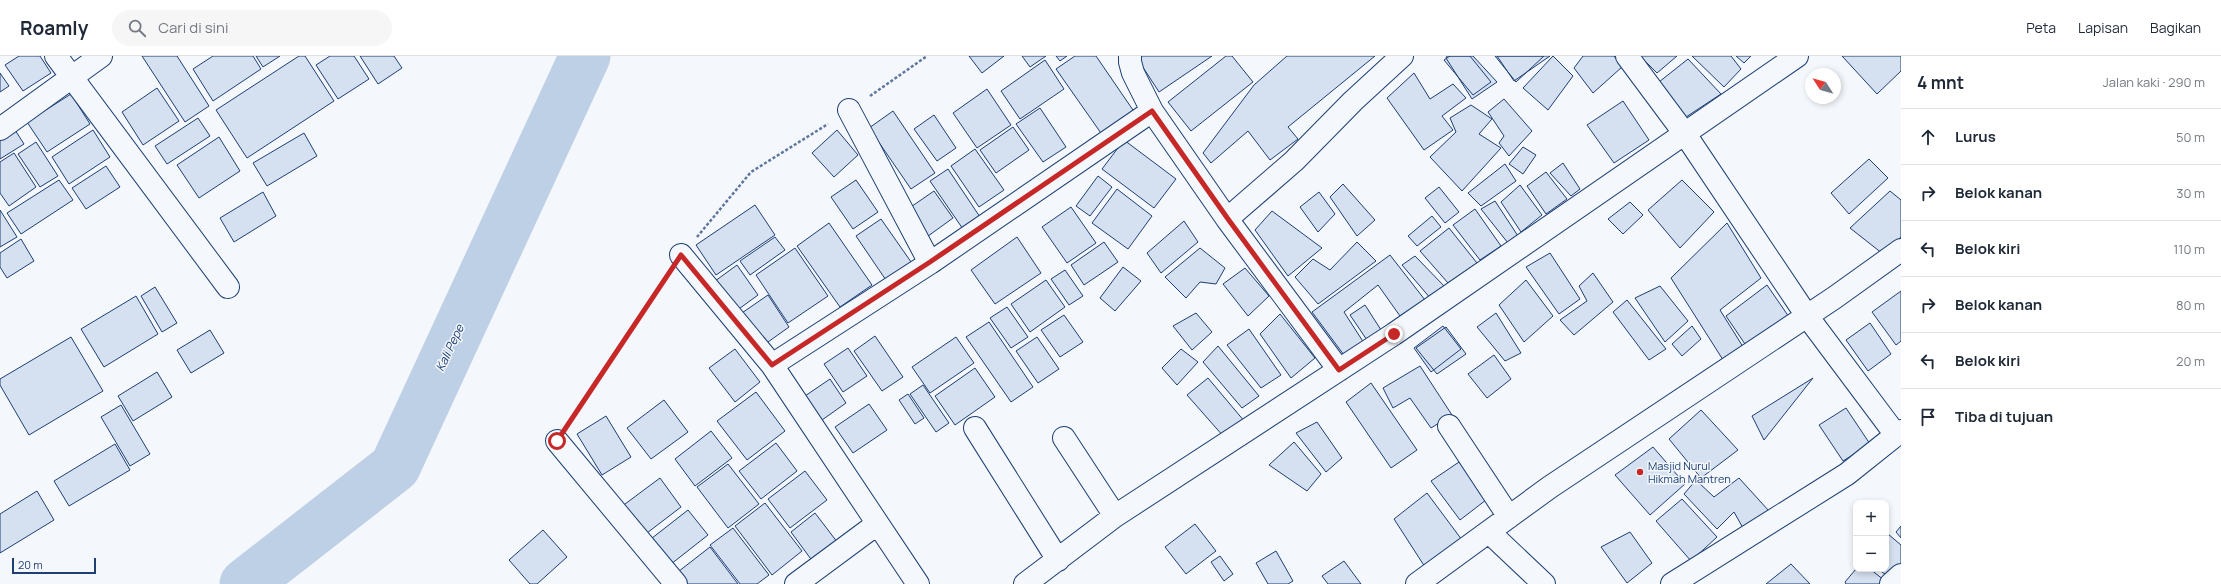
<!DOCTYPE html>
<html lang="id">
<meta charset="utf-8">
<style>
body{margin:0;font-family:Manrope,sans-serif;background:#f6f6f7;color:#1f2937}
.controls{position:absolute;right:12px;bottom:12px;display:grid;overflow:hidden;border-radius:8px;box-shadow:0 2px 6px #0003}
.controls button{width:36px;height:36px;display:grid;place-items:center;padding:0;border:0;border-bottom:1px solid #e0e1e3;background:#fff;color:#1f2937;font:20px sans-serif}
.compass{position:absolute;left:1805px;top:12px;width:36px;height:36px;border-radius:50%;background:#fff;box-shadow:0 2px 6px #0003;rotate:306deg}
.scale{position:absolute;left:12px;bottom:10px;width:84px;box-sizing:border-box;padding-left:4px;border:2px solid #1d3f73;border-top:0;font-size:11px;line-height:14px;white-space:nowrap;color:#1d3f73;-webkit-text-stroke:3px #f4f7fb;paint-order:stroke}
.stop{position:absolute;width:12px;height:12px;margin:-9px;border:3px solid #c62828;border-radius:50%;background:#fff}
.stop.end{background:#c62828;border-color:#fff;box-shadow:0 1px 4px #0008}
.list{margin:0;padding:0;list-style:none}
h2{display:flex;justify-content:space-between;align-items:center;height:52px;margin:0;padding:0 16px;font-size:17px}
h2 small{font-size:13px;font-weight:400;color:#747a83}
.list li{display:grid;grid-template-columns:26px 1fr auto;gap:12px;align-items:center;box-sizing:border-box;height:56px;padding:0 16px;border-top:1px solid #e0e1e3}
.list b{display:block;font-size:15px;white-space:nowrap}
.list em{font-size:13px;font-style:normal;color:#747a83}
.icon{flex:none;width:22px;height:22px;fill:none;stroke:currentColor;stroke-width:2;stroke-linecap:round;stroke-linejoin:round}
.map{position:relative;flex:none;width:1901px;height:528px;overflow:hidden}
header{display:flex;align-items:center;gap:24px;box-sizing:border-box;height:56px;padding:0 20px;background:#fff;border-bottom:1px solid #e0e1e3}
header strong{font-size:19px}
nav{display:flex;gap:22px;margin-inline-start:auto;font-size:14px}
.search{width:280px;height:36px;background:#f6f6f7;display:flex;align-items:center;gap:10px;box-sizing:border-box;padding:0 14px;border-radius:22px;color:#747a83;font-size:15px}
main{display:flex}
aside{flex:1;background:#fff}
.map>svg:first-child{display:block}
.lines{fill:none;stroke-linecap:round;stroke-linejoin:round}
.river{stroke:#bed0e5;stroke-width:51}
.building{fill:#d5e0f0;stroke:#1d3f73}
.minor-casing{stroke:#1d3f73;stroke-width:24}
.path{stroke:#5e769c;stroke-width:2.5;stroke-dasharray:3 2;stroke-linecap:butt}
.minor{stroke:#f4f7fb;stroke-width:22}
.route{stroke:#c62828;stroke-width:5}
.poi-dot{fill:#c62828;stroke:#f4f7fb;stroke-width:1.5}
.labels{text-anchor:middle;stroke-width:3;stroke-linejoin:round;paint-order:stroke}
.poi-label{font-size:11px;fill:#1d3f73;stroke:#f4f7fb;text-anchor:start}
.water-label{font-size:12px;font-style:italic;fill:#1d3f73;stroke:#f4f7fb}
</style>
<header>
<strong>Roamly</strong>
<div class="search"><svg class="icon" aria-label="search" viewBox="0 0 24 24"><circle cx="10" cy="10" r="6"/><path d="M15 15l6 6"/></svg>Cari di sini</div>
<nav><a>Peta</a><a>Lapisan</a><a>Bagikan</a></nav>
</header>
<main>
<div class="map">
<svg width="1901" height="528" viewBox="0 0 1901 528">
<rect width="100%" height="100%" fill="#f4f7fb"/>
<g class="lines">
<!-- river -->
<path class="river" d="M245 528 395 411 585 0"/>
</g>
<!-- building -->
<path class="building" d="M19 0H40L51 17 23 35 5 9Z
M142 0H177L209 50 185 66Z
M213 0H253L261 13 213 45 193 13Z
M256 0H280L263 11Z
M299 0H305L334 45 247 102 216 54Z
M330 0H354L369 23 338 43 316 9Z
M360 0H394L402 12 378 28Z
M969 0H1004L982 17Z
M1022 0H1046L1030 11Z
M1056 0H1067L1060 5Z
M1075 0H1096L1135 57 1103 80 1056 13Z
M1140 0H1212L1159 36 1137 2Z
M1226 0H1232L1253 26 1191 75 1168 46Z
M1287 0H1375L1288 71 1298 83 1270 104 1248 75 1211 107 1203 97 1254 29Z
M1447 0H1473L1497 26 1472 43 1446 2Z
M1450 0H1470L1491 26 1473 39 1444 4Z
M1495 0H1544L1516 26Z
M1497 0H1550L1514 25Z
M1553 0 1573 20 1548 54 1523 32Z
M1583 0H1614L1622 11 1593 37 1574 12Z
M1640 0H1677L1657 17Z
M1692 0H1731L1741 13 1724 31Z
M1736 0H1751L1744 7Z
M1842 0H1901V15L1877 38Z
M1688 3 1721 38 1683 63 1659 26Z
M1045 4 1064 33 1020 63 1001 35Z
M0 17 9 30 0 36Z
M1414 17 1430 43 1453 28 1466 42 1442 60 1453 74 1424 94 1387 42Z
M157 32 179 65 143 89 122 56Z
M987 33 1011 69 977 92 953 57Z
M71 38 90 68 47 96 27 66Z
M1504 43 1532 75 1509 100 1499 87 1504 80 1488 56Z
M1623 45 1649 84 1614 107 1587 69Z
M1471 49 1492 63 1479 78 1501 92 1462 135 1430 101 1456 76 1450 62Z
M1040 52 1066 91 1043 106 1016 68Z
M893 55 935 117 911 133 869 72Z
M934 59 956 92 937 105 914 73Z
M198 62 210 80 167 108 155 90Z
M1013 71 1029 94 996 117 980 94Z
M15 74 24 88 0 103V83Z
M93 74 110 101 69 128 52 101Z
M837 74 858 99 834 121 812 97Z
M304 77 317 100 267 130 253 107Z
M219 81 240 115 199 142 177 109Z
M1124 84 1176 123 1154 152 1102 113Z
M36 86 58 120 40 131 18 98Z
M1523 91 1536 99 1523 118 1509 108Z
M975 93 1004 134 979 151 951 110Z
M14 97 36 131 9 150 0 137V106Z
M1869 103 1888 122 1849 158 1831 137Z
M1563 107 1580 133 1571 140 1550 117Z
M1505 108 1516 125 1481 150 1468 137Z
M106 110 120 131 86 153 72 132Z
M948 113 982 164 965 176 930 125Z
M1546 116 1567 143 1546 158 1527 130Z
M1098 120 1112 131 1090 160 1076 150Z
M59 124 73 144 21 178 7 157Z
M856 124 878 156 853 173 831 141Z
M1682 124 1714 156 1680 192 1648 154Z
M1343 128 1375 164 1357 180 1330 141Z
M1520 129 1542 159 1521 176 1501 146Z
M1439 131 1459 156 1445 167 1425 142Z
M1117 133 1152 160 1128 193 1092 167Z
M934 135 953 162 924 183 905 155Z
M1890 135 1901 144V181L1883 198 1850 172Z
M263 136 276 160 234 186 220 162Z
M1319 136 1335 158 1318 176 1300 151Z
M1495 145 1518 180 1508 187 1481 153Z
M1630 146 1643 159 1623 178 1608 163Z
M755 149 775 179 716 219 696 189Z
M1071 151 1096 187 1067 207 1042 171Z
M1475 153 1501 190 1480 204 1453 169Z
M0 154 17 181 0 191Z
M1272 155 1322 192 1288 220 1255 174Z
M1432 160 1441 171 1417 190 1408 180Z
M881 163 916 213 890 230 856 180Z
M1184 165 1198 186 1161 217 1147 197Z
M829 167 872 229 840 251 797 190Z
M1727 167 1761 222 1720 254 1745 294 1725 307 1671 222Z
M1449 172 1477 207 1448 227 1420 195Z
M775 181 785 194 750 219 740 205Z
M1017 181 1041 217 995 248 971 214Z
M21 183 34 205 7 222 0 211V197Z
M1104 186 1118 206 1084 229 1071 209Z
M1357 186 1376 205 1318 248 1295 221 1313 203 1330 214Z
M795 192 828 240 788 267 756 219Z
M1200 192 1225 212 1216 228 1200 226 1186 242 1165 221Z
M1550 197 1580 243 1559 258 1526 211Z
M1390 199 1425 244 1400 260 1378 229 1344 256 1364 287 1344 299 1312 256Z
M1415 200 1446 232 1431 243 1402 209Z
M737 209 758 239 732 258 711 228Z
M1123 211 1141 225 1115 255 1100 242Z
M1245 212 1269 240 1248 260 1223 228Z
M1065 214 1083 240 1069 249 1051 223Z
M1593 217 1613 246 1574 279 1560 264 1587 245 1579 230Z
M1046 224 1065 251 1030 276 1011 248Z
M1526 224 1553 260 1524 286 1499 249Z
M1767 229 1789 261 1747 291 1726 260Z
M1660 230 1688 265 1665 286 1635 242Z
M155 231 177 267 162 276 141 240Z
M1901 235V285L1896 289 1872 256Z
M768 239 789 271 761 291 739 259Z
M136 240 158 278 104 311 81 273Z
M1627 244 1666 293 1649 304 1613 256Z
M1365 249 1383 277 1369 287 1350 259Z
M1007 251 1028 281 1011 292 990 262Z
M1196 257 1212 276 1192 294 1173 270Z
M1496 257 1521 297 1505 305 1477 271Z
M1280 258 1315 302 1291 322 1260 278Z
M1064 259 1083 286 1060 301 1041 274Z
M989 266 1033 331 1011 346 966 281Z
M1870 267 1891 298 1868 315 1846 284Z
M1443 270 1461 293 1431 316 1414 292Z
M1692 270 1701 283 1682 300 1672 288Z
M1446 271 1466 298 1437 318 1416 292Z
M1249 273 1281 319 1261 332 1227 289Z
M210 274 224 297 191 317 177 294Z
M875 280 903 321 882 335 854 295Z
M71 281 103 335 29 379 0 329V323Z
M956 281 974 307 930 337 912 311Z
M1037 281 1059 313 1038 327 1016 295Z
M1218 290 1259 340 1242 352 1203 306Z
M848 292 867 320 843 336 824 308Z
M735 293 760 326 735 346 709 312Z
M1181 293 1198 306 1177 329 1162 312Z
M1494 299 1511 323 1487 342 1468 318Z
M1420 310 1452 359 1431 372 1410 342 1393 352 1383 332Z
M975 312 995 341 955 369 935 340Z
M157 316 172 341 133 365 118 340Z
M1208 322 1245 366 1224 381 1187 339Z
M1813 322 1764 384 1752 360Z
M830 323 846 347 822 364 805 340Z
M1371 327 1417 394 1391 412 1346 346Z
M923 329 949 367 936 376 910 338Z
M756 336 785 375 747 404 717 365Z
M908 338 924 362 915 368 899 344Z
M664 344 688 376 651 403 627 372Z
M869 348 887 374 853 397 835 371Z
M121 349 150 398 130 410 101 361Z
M1846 352 1870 388 1843 405 1819 369Z
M1701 354 1738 394 1701 422 1669 383Z
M606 360 631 401 602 419 577 378Z
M1317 366 1342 402 1326 416 1296 377Z
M711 375 732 402 695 430 675 403Z
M1294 386 1321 418 1307 435 1269 409Z
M776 387 797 415 761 443 739 415Z
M115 388 130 414 69 450 54 425Z
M1653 391 1685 428 1650 459 1615 419Z
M1459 406 1486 444 1460 464 1431 425Z
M728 408 759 448 728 472 697 431Z
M805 415 827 444 790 472 768 443Z
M660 422 681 451 643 480 621 451Z
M1739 422 1769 455 1743 472 1734 456 1717 473 1684 438 1696 424 1714 441Z
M37 435 54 464 0 497V458Z
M1427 437 1462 484 1425 511 1394 463Z
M1682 443 1717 481 1691 505 1656 465Z
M765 447 802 495 772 519 735 470Z
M688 454 708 479 666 512 647 486Z
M815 457 841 491 816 510 791 476Z
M1195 468 1216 495 1186 518 1165 491Z
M1901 470V482L1896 476Z
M733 472 769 519 757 528H740L710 489Z
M543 474 567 501 537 528H530L509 504Z
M1630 476 1652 507 1627 527 1601 491Z
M1888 478 1901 489V528H1898L1878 513H1886V481Z
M710 491 738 528H681L674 519Z
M1276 495 1293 525 1288 528H1268L1256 507Z
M1220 500 1233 518 1224 525 1211 506Z
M1344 505 1361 528H1328L1322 520Z
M1791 508 1810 528H1766Z
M1856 513H1870L1889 528H1846L1845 526Z"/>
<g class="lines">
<defs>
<path id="minor" d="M56 0 228 231
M1130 0V6L1133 17 1152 55 1227 163 1339 314
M1627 0 1685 78 1807 260 1896 379
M849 54 930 207
M0 73 101 0
M1227 163 1294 105 1353 45 1402 0
M681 199 772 309 918 528
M772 309 930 207 1152 55
M1449 370 1509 461
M975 372 1058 504
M1064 382 1115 460
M557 385 676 528
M1489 476 1544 528
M796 528 877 468
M1025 528 1115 460 1394 278 1797 0
M1417 528 1550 431 1834 242 1901 194
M1672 528 1847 418 1901 375
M1891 528 1901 519"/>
</defs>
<!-- minor casing -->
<use href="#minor" class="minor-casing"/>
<!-- path -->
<path class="path" d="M870 40 927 0
M697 181 751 116 828 68
M572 364 666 221"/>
<!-- minor -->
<use href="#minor" class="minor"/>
</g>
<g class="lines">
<!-- route -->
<path class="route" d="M557 385 681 199 772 309 930 206 1152 55 1228 163 1339 314 1394 278"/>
</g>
<!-- markers -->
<circle class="poi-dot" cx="1640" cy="416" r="4"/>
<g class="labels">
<!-- poi labels -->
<g class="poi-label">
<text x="1648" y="414">Masjid Nurul<tspan x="1648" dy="13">Hikmah Mantren</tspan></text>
</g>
<!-- water labels -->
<g class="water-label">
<text transform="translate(450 292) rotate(-65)" y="4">Kali Pepe</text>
</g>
</g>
</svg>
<div class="controls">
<button>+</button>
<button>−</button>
</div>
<svg class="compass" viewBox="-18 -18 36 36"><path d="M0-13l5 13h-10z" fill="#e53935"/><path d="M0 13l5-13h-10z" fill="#747a83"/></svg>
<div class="scale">20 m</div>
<div class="stop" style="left:557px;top:385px"></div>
<div class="stop end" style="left:1394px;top:278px"></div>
</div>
<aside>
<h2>4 mnt<small>Jalan kaki · 290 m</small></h2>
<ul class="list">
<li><svg class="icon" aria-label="ahead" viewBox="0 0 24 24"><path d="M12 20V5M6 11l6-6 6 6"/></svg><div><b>Lurus</b></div><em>50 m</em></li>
<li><svg class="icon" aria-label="right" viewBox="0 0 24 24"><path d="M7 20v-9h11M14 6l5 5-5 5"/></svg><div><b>Belok kanan</b></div><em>30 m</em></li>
<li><svg class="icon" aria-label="left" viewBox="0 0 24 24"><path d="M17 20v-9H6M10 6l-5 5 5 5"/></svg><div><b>Belok kiri</b></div><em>110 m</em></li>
<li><svg class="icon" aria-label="right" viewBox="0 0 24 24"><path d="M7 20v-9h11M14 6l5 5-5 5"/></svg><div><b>Belok kanan</b></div><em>80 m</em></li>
<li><svg class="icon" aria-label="left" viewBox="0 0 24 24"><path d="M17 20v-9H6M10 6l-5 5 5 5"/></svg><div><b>Belok kiri</b></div><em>20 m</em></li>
<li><svg class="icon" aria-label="arrive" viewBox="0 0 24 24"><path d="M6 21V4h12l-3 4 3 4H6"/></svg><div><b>Tiba di tujuan</b></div></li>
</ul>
</aside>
</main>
